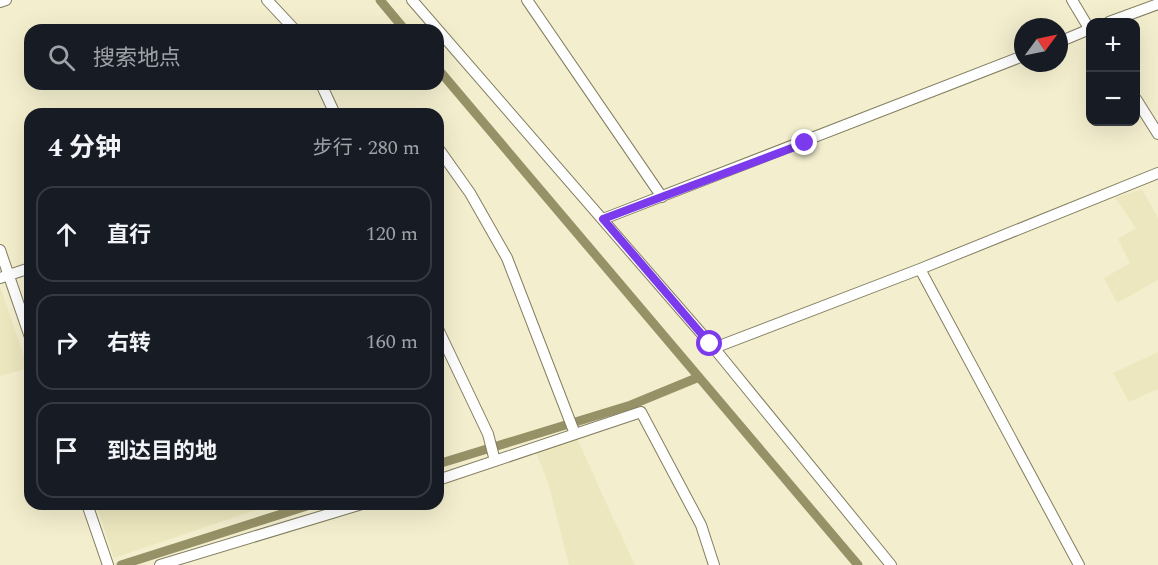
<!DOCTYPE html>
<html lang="zh">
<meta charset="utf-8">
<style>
body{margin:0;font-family:Spectral,"Noto Sans SC",serif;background:#242831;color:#f1f3f6}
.controls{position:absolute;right:18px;top:18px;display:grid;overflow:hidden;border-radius:12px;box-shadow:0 6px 24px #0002}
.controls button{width:54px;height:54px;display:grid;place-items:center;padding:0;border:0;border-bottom:2px solid #363941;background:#171b24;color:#f1f3f6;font:30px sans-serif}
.compass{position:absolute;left:1014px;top:18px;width:54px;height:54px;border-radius:50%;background:#171b24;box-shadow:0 6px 24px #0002;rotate:57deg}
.stop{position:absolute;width:18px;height:18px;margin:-14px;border:4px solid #7c3aed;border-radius:50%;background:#fff}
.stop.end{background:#7c3aed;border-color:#fff;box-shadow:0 2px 6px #0008}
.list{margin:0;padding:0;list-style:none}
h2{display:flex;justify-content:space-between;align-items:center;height:78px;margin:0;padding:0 24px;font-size:26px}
h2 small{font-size:20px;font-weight:400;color:#9ea1a6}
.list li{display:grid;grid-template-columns:39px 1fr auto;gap:18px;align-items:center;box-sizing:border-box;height:96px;margin:0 12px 12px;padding:0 12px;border:2px solid #363941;border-radius:18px}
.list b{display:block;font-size:22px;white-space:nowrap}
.list em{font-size:20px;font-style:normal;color:#9ea1a6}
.icon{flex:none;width:33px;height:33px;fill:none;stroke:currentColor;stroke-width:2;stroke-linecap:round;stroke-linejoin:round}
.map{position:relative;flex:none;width:1158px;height:565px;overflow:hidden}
.search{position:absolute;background:#171b24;box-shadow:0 6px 24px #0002;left:24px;top:24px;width:420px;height:66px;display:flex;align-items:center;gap:15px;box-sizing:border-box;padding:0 21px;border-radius:18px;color:#9ea1a6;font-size:22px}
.panel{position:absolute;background:#171b24;box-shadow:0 6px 24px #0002;left:24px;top:108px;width:420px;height:402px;border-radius:18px}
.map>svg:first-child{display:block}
.built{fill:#ece7be}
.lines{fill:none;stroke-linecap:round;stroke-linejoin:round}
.canal{stroke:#979167;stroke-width:9}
.street-casing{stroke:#827e60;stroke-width:12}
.street{stroke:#fff;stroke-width:10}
.route{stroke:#7c3aed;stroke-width:8}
</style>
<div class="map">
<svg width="1158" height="565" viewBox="0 0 1158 565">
<rect width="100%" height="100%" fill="#f3efce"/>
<!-- built -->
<path class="built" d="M1142 189 1158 218V280L1117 303 1104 278 1130 263 1118 239 1136 228 1115 198Z
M0 286 28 368 0 376Z
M1158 352V389L1129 402 1113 373Z
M575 434 603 496 635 565H569L548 482 534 448Z
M96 504H270V505L114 558Z"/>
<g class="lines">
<!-- canal -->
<path class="canal" d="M380 0 405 30
M438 69 858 565
M438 464 631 405 699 377
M121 565 313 504"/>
<defs>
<path id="street" d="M267 0 295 30
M412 0 714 348 891 565
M527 0 662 197
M1072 0 1090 30
M0 2 6 0
M1109 22 1158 4
M1059 42 1090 29
M321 84 335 114
M1136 99 1158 134
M438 148 470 193 507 258 575 434
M603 219 1023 56
M0 250 30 337
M920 269 1079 565
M0 278 30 268
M438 329 488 434 495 461
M714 348 920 269 1158 173
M438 480 641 412 701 525 714 565
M87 504 108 565
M160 565 362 504"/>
</defs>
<!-- street casing -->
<use href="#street" class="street-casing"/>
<!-- street -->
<use href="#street" class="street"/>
</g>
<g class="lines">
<!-- route -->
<path class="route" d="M710 344 603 219 805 143"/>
</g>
</svg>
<div class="controls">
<button>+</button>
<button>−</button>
</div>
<svg class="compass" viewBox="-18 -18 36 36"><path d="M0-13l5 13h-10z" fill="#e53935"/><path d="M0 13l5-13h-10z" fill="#9ea1a6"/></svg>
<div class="stop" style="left:710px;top:344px"></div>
<div class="stop end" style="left:805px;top:143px"></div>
<div class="search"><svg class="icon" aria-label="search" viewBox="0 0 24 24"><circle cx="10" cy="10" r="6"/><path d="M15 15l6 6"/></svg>搜索地点</div>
<section class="panel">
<h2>4 分钟<small>步行 · 280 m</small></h2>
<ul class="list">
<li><svg class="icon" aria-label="ahead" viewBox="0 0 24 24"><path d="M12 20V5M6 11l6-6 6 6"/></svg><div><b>直行</b></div><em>120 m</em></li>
<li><svg class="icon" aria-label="right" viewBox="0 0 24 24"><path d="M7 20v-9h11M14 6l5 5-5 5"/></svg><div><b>右转</b></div><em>160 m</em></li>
<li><svg class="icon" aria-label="arrive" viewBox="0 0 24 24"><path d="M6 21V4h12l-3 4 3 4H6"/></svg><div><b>到达目的地</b></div></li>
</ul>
</section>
</div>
